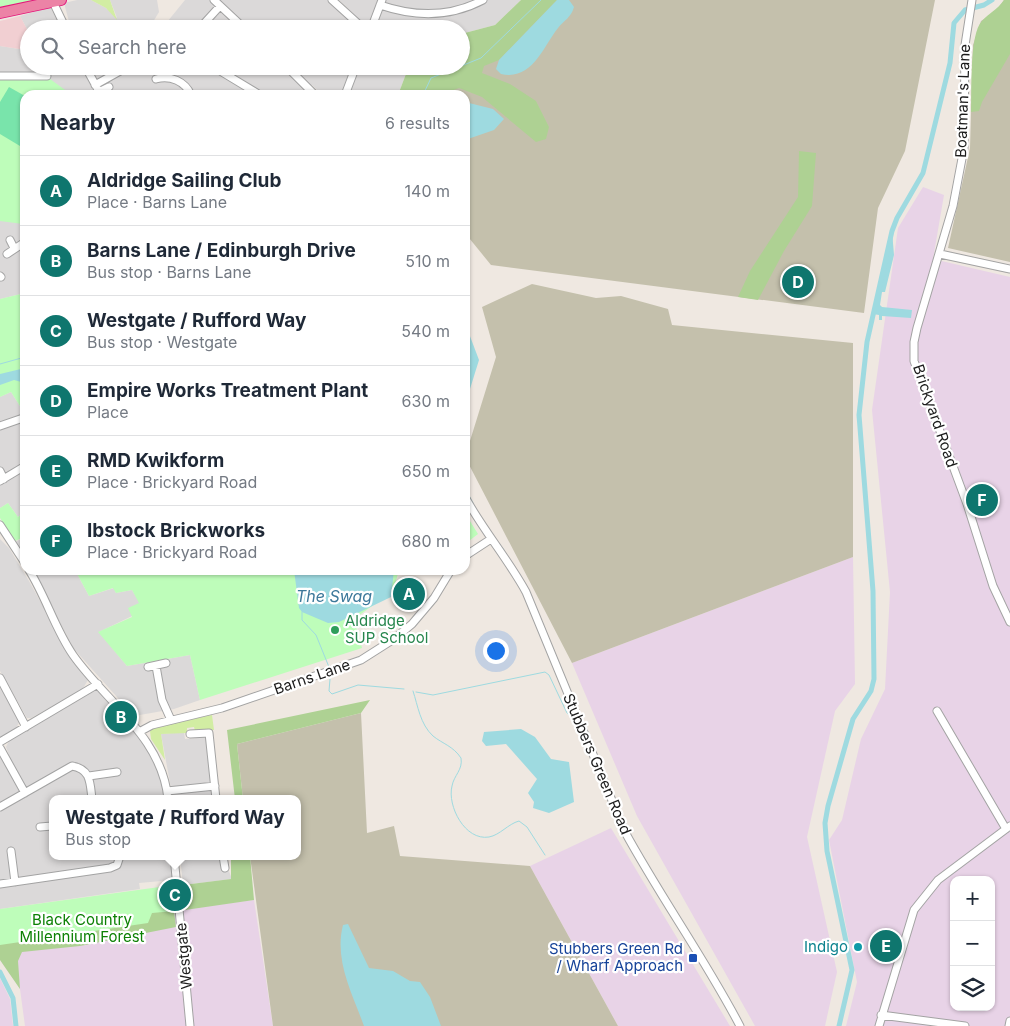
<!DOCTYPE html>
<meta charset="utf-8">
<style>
body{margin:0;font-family:Inter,sans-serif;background:#f2f2f3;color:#1f2937}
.controls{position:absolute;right:15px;bottom:15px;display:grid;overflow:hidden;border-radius:10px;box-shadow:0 1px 4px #0004}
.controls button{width:45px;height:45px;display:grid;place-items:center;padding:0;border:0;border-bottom:1px solid #e0e1e3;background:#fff;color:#1f2937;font:25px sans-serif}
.you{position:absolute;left:495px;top:650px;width:18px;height:18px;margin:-12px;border:4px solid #fff;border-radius:50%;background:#1a73e8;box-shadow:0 0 0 8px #1a73e833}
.badge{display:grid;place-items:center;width:32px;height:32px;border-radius:50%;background:#0f766e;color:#fff;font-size:16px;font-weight:700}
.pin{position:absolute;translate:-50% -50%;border:2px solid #fff;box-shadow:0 1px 5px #0006}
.popup{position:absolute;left:49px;top:795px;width:252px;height:65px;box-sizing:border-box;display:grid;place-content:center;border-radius:10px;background:#fff;filter:drop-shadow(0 1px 4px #0005);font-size:16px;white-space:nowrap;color:#747a83}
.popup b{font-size:19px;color:#1f2937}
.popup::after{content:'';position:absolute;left:50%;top:100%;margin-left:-10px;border:10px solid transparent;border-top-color:#fff}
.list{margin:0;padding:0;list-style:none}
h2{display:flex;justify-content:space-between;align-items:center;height:65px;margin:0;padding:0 20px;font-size:21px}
h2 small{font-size:16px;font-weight:400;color:#747a83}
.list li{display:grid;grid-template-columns:32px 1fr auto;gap:15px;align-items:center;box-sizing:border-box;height:70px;padding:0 20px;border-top:1px solid #e0e1e3}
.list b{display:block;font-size:19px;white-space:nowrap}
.list p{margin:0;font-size:16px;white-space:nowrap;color:#747a83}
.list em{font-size:16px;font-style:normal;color:#747a83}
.icon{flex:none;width:28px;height:28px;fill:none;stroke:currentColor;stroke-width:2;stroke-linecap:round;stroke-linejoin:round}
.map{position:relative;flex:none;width:1010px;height:1026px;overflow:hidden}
.search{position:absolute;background:#fff;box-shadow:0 1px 4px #0004;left:20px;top:20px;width:450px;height:55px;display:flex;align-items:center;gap:12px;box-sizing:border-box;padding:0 18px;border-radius:28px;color:#747a83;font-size:19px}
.panel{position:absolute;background:#fff;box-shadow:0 1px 4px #0004;left:20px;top:90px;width:450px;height:485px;border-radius:15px}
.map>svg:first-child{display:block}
.residential{fill:#dbd9d9}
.commercial{fill:#f1cfd2}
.industrial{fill:#e8d3e7;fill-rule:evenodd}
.construction{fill:#c4c0ac}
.grass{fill:#d2eda3}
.forest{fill:#aed193}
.park{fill:#befdba}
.pitch{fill:#79e4ab}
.water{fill:#9edae0}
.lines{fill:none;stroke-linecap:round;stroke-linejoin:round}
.stream{stroke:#9edae0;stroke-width:1}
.canal{stroke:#9edae0;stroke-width:5}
.minor-casing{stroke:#a3a3a3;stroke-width:9}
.highway-casing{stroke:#e3187b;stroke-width:12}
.minor{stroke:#fff;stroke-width:7}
.highway{stroke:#ec83a6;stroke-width:10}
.leisure-dot{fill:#2e9e5b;stroke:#fff;stroke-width:2}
.culture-dot{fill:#0f9aa8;stroke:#fff;stroke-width:2}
.transit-dot{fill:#1a4fb4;stroke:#fff;stroke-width:2}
.labels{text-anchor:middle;stroke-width:4.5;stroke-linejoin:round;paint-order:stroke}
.street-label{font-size:15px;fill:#1c1c1c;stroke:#fff}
.leisure-label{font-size:15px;fill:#27864d;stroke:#fff;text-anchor:start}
.park-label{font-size:15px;fill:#0c8104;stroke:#fff}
.culture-label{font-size:15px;fill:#0d838f;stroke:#fff;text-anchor:end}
.transit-label{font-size:15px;fill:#164399;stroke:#fff;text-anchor:end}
.water-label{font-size:16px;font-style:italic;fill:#3c789a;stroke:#fff}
</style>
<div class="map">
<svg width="1010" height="1026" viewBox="0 0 1010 1026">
<rect width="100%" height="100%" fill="#efe8e1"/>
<!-- residential -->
<path class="residential" d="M77 0H91L106 8 117 18 110 0H157L159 12 153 22 163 27 185 0H328L353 24 357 17 339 0H521L495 25 461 34V29H71L64 3Z
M50 7 62 29H29V33L20 16Z
M0 46 26 50 29 46V66H409L398 95H322L312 85 306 90 311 95H25V293L0 299Z
M11 392 25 414V511L18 517 8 503 0 508V397Z
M25 537V559L15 542Z
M0 539 9 548 29 581 67 650 88 680 82 690 31 718H27L0 671Z
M32 570H75L89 596 114 588 116 593 132 590 140 603 132 616 99 632 127 666 190 655 200 700 174 709 134 716 74 649Z
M0 685 20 721 15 730 0 738Z
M97 689 135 731 151 755 158 768 165 799H52V856H171L173 880 139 883 140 889 0 909V755L5 762 10 758 6 747 9 741Z
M184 732 185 739 207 737 214 799H173L161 734Z
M180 856H223L232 879 183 885Z"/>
<!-- commercial -->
<path class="commercial" d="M20 16 29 33V46L26 50 0 46V21Z"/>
<!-- industrial -->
<path class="industrial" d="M923 187 944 195 933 259 1010 277V1026H846L857 982 829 840 842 820 861 739 885 689 890 592 872 410 898 228ZM954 880H991V1007H954Z
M853 557 855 684 835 711 807 837 837 972 825 1026H755L637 816 572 663Z
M611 828 730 1026H618L530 866Z
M254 900 273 1026H25L20 989 0 960V945L148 923 152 913Z
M0 978 10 999 13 1026H0Z"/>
<!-- construction -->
<path class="construction" d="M526 0H935L905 151 878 208 864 313 491 265 465 233V95H423L461 66Z
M1004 0H1010V262L948 248 970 148 973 45 981 21 996 11Z
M532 284 596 298 621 296 668 309 672 325 853 343V557L572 663 465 457 496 357 482 307Z
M361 713 367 833 394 826 400 856 530 866 618 1026H273L250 856H298V799H243L237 744Z"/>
<!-- grass -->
<path class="grass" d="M91 0H110L117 20 106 8Z
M212 715 214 730 195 731 194 727 187 728V733L161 734 165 760 151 739 150 731 155 726Z"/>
<!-- forest -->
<path class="forest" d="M521 0H557L499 60 484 66 482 73 510 84 536 101 549 127 546 139 536 142 482 97 459 88 441 95H398L409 66H461V34L495 25Z
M1004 0H1010V54L982 102 979 111 971 112C972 93 969 34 982 21 989 13 997 10 1004 0Z
M799 151 816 153 812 206 784 251 758 300 738 297 750 271 798 197Z
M370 700 361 713 237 744 243 799H235L227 730Z
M231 856H250L254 900 185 910 183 885 231 879Z
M174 911 176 927 80 946 22 952 18 961 20 989 0 960V921Z"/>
<!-- park -->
<path class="park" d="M0 0H48L0 12Z
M50 79 72 95H25V219L23 224 0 221V80Z
M25 293V414L11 392 0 397V299Z
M8 503 18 517 25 511V537L15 541 0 518V508Z
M465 513 478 534 465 544Z
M75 570H399L393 591 354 619 362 648 200 700 190 655 127 666 98 632 132 617 128 608 139 603 132 590 116 593 113 588 89 596Z
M174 885V911L152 913 148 923 0 945V909Z"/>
<!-- pitch -->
<path class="pitch" d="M9 87 25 96V149L0 134V102Z"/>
<!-- water -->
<path class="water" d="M557 0H569L574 7C571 18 564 20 558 28 543 47 532 81 501 74L496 69 499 60Z
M465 102 493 109 504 119 494 130 465 140Z
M892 231 894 255 885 292H882L880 305 882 307 912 310 911 318 882 316V320H879V315L873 314Z
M465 323 479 360 465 405Z
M25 368V383L14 380 0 385V374Z
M294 570H394L391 597 339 622 328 623 302 612 299 608Z
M521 729 535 737 551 759 569 762 574 802 549 813 533 808 534 802 528 793 537 779 506 744 486 746 482 741 484 732Z
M348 924 369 968 393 971 410 981 420 982 430 997 441 1026H364C352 993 334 960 343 925Z"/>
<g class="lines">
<!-- stream -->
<path class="stream" d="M423 95 431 78 481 58 541 0
M0 364 25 357
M465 488 473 503
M494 537 504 550
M302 612V620L316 635 329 667
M330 679 329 691 332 694 358 685 404 689
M413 691C418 706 420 724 433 736 443 744 453 746 461 758 463 770 454 775 452 786 447 806 465 841 489 837 500 835 508 824 519 821L527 827 545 855
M416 692 433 695 545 672 549 675 567 713 573 719"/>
<!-- canal -->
<path class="canal" d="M0 972 13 998 16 1026
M839 1026 852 970 827 851 825 823 828 806 853 719 871 691 874 679 873 591 859 415 867 342 892 231 897 218 923 173 950 63 954 23 965 10 984 5 992 0"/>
<defs>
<path id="minor" d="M214 0 245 29
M332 0 364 29
M972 0 965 45 964 148 953 206 917 328 914 342V361L967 504 993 586 1010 622
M53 2 66 29
M380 5C415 17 449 18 483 0
M199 29 220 6
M371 29 382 0
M85 66 101 95
M212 66 260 95
M286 66 315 95
M0 76H47
M156 79C170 75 185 81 191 95
M95 85 129 66
M99 92 109 87
M345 95 356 66
M10 240 14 248
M7 254 25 242
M940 254 1010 269
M0 276 1 277
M0 426 23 418
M0 471 4 479
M0 481 25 466
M465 497C483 530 508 559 526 592L625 832C661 898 705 959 740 1026
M0 525 25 563
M465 556 491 539
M29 570C46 597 55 629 73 655 106 702 162 737 168 799
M156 666 162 700 171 720
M148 667 166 663
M0 678 26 727
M937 711 1006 829
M139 732 152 725 222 708 361 660 394 639 412 624 434 598 451 570
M190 734 209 733 216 799
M0 742 98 684
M0 748 25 793
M89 776 117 772
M167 791 215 786
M0 807 72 766C91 769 90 783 92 799
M40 827 52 826
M11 851 15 882
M174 856 190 1026
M223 856 225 868
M0 884 110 868 117 865 120 856
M881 1015 965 1026
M879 1026 914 910 938 880 1010 826
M1009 1026 1010 1021"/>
<path id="highway" d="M0 13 61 0"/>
</defs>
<!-- minor casing -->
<use href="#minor" class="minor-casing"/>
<!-- highway casing -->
<use href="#highway" class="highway-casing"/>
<!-- minor -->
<use href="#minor" class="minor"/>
<!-- highway -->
<use href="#highway" class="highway"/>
</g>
<!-- markers -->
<circle class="leisure-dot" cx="335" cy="630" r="5"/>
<circle class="culture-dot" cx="858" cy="947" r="5"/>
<rect class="transit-dot" x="688" y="953" width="10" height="10" rx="2.5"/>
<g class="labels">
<!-- street labels -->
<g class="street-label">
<text transform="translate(963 101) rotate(-88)" y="5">Boatman's Lane</text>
<text transform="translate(935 416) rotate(71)" y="5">Brickyard Road</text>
<text transform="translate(312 677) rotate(-19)" y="5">Barns Lane</text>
<text transform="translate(597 764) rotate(67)" y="5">Stubbers Green Road</text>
<text transform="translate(184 956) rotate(-95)" y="5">Westgate</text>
</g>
<!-- leisure labels -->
<g class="leisure-label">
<text x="345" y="626">Aldridge<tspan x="345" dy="17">SUP School</tspan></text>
</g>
<!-- park labels -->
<g class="park-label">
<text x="82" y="925">Black Country<tspan x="82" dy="17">Millennium Forest</tspan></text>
</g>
<!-- culture labels -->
<g class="culture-label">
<text x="848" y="952">Indigo</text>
</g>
<!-- transit labels -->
<g class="transit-label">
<text x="683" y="954">Stubbers Green Rd<tspan x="683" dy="17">/ Wharf Approach</tspan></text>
</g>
<!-- water labels -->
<g class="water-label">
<text x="334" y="602">The Swag</text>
</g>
</g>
</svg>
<div class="controls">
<button>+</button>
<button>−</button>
<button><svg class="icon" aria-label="layers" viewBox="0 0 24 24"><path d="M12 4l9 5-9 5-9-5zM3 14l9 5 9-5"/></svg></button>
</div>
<div class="you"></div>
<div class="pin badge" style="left:409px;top:594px">A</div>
<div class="pin badge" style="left:121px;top:717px">B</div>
<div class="pin badge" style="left:175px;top:895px">C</div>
<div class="popup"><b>Westgate / Rufford Way</b>Bus stop</div>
<div class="pin badge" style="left:798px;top:282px">D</div>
<div class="pin badge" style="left:886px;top:946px">E</div>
<div class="pin badge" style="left:982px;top:500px">F</div>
<div class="search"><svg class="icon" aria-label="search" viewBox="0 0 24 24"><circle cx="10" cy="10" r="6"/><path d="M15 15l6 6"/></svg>Search here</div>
<section class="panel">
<h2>Nearby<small>6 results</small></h2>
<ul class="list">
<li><span class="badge">A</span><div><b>Aldridge Sailing Club</b><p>Place · Barns Lane</p></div><em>140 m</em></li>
<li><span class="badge">B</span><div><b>Barns Lane / Edinburgh Drive</b><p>Bus stop · Barns Lane</p></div><em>510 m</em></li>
<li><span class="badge">C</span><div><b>Westgate / Rufford Way</b><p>Bus stop · Westgate</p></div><em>540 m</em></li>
<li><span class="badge">D</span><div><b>Empire Works Treatment Plant</b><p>Place</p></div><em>630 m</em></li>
<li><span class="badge">E</span><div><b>RMD Kwikform</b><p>Place · Brickyard Road</p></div><em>650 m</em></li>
<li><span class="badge">F</span><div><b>Ibstock Brickworks</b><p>Place · Brickyard Road</p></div><em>680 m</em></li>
</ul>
</section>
</div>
